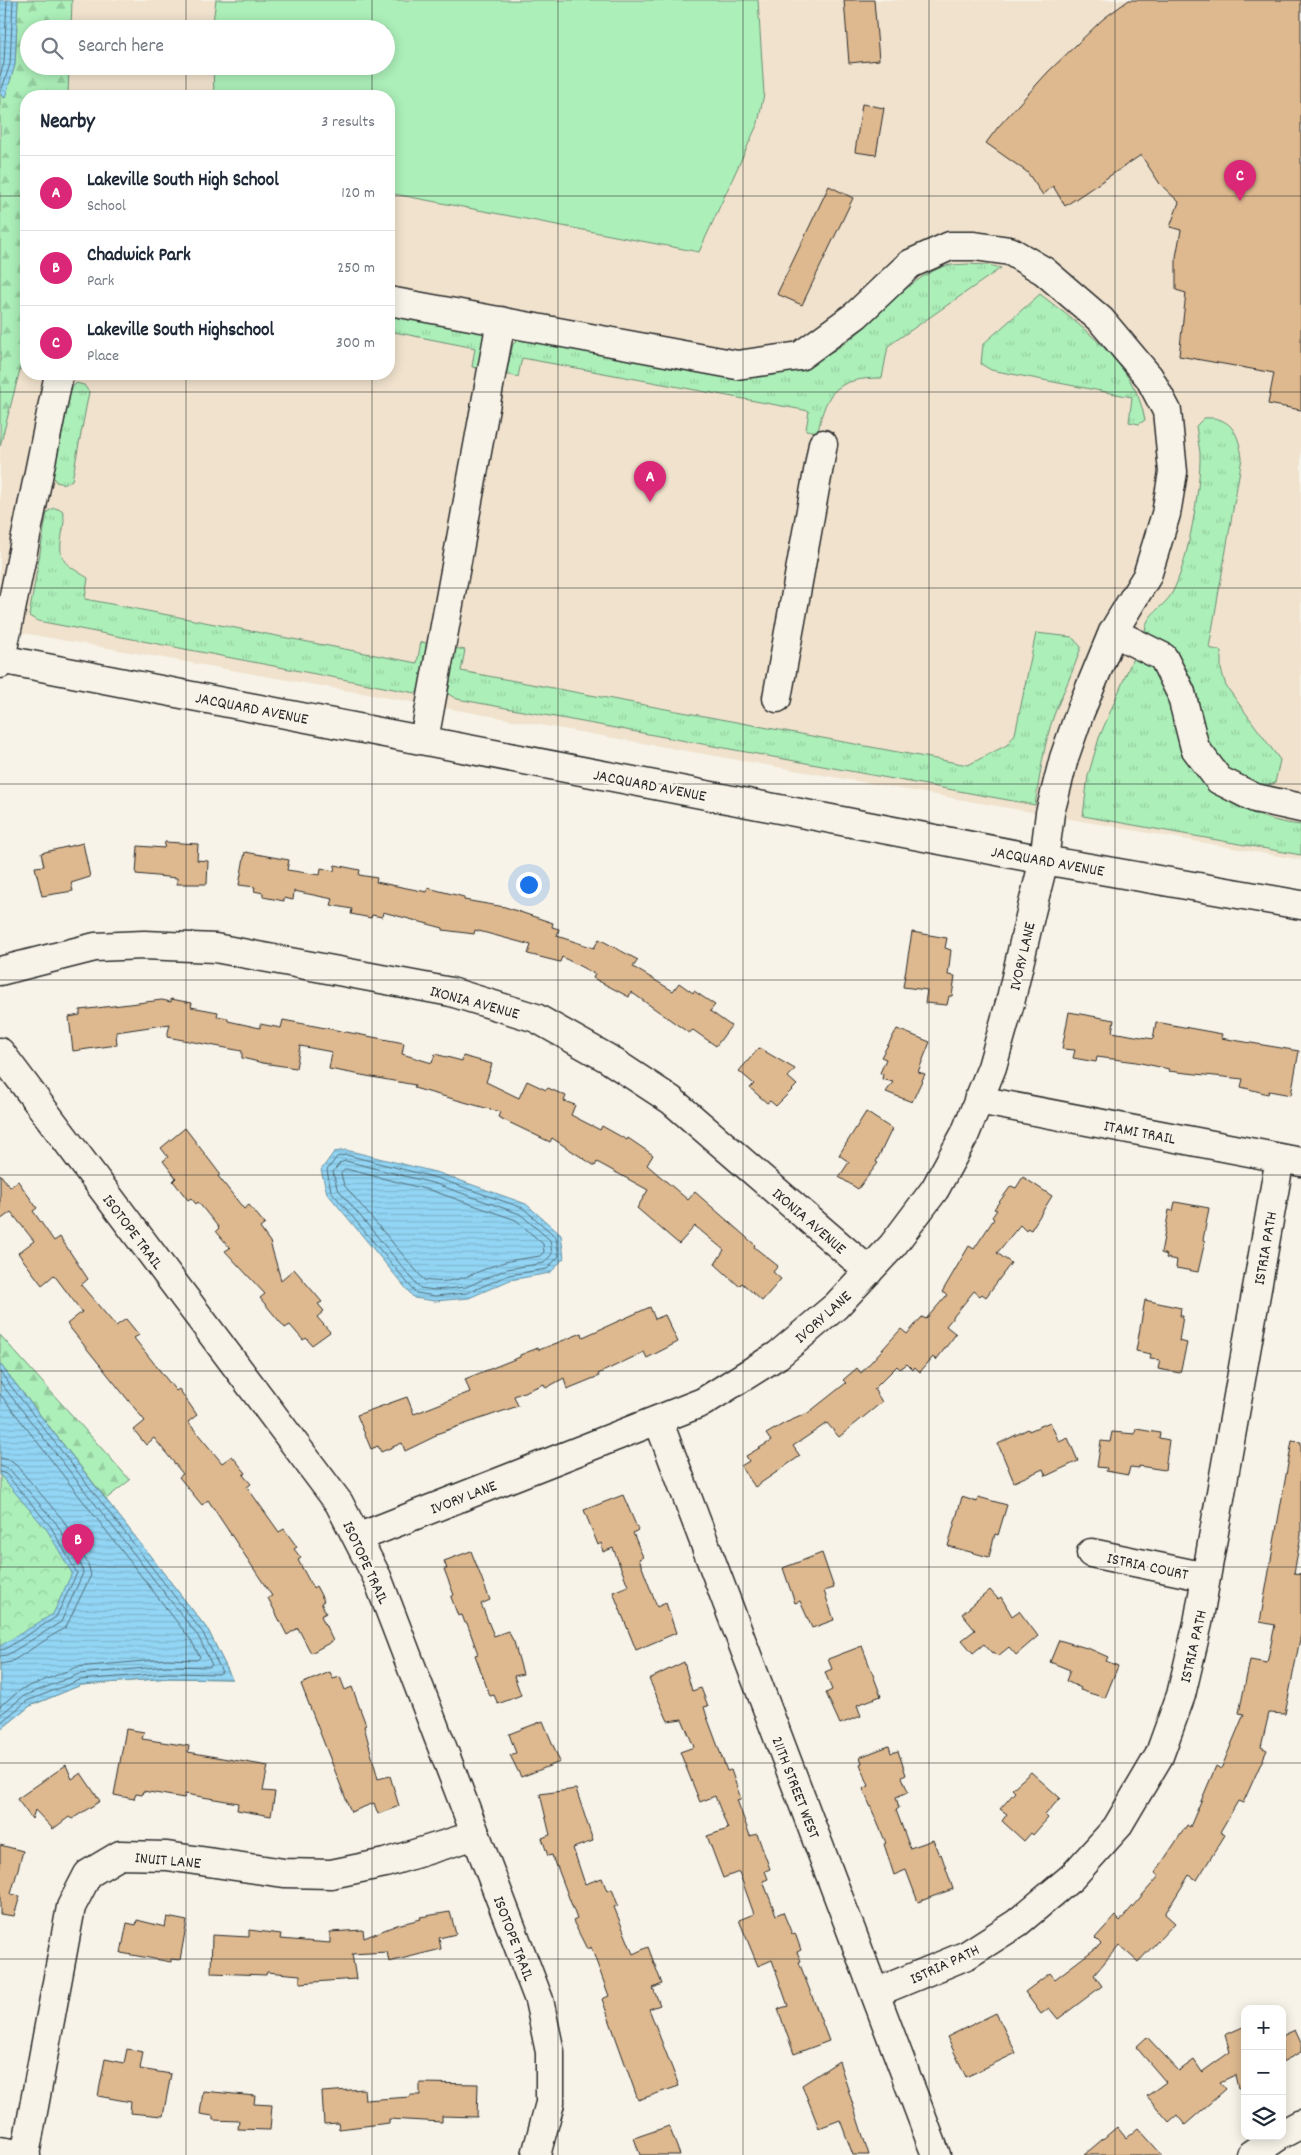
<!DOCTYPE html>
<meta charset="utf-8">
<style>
body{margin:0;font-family:Dekko,sans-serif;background:#f2f2f3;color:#1f2937}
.controls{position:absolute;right:15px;bottom:15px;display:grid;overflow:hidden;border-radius:10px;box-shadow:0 2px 12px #0003}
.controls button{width:45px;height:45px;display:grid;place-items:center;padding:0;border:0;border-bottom:1px solid #e0e1e3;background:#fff;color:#1f2937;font:25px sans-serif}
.you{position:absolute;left:528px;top:884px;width:18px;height:18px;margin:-12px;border:4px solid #fff;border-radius:50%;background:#1a73e8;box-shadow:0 0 0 8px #1a73e833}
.badge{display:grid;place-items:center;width:32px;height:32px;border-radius:50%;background:#db2777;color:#fff;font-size:16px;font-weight:700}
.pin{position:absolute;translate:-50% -41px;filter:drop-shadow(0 1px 2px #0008)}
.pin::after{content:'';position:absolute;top:26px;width:18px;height:15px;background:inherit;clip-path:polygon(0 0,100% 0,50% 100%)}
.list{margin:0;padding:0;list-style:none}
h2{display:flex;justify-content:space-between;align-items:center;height:65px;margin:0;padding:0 20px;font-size:21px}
h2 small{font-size:16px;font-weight:400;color:#747a83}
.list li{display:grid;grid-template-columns:32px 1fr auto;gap:15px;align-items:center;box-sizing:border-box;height:75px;padding:0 20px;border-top:1px solid #e0e1e3}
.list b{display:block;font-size:19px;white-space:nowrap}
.list p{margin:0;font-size:16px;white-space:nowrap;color:#747a83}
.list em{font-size:16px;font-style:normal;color:#747a83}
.icon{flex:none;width:28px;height:28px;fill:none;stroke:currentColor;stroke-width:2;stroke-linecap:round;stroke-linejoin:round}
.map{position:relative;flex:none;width:1301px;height:2155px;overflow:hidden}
.search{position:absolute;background:#fff;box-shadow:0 2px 12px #0003;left:20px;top:20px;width:375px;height:55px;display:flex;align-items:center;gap:12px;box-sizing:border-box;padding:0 18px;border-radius:28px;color:#747a83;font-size:19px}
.panel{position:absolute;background:#fff;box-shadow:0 2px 12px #0003;left:20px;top:90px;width:375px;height:290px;border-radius:20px}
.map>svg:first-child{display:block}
.built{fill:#f0e2cd;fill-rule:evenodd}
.grass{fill:url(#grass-tufts);stroke:#6c8d72}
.forest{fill:url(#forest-firs);stroke:#6c8d72}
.park{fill:url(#park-crowns);stroke:#6c8d72}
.pitch{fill:#acefb9;stroke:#6c8d72}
.water{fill:url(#water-rules);stroke:#6991a4}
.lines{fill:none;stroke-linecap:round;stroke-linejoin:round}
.shore{stroke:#546f7b;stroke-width:1}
.building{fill:#deb98f;stroke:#2b2b2b}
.minor-casing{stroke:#2b2b2b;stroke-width:31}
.minor{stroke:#f7f3e8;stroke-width:28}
.grid{fill:none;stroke:#2b2b2b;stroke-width:1;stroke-opacity:0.55}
.labels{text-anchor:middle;stroke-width:5;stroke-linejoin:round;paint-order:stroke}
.street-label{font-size:16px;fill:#2b2b2b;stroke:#f7f3e8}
</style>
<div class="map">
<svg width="1301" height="2155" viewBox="0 0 1301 2155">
<defs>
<pattern id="grass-tufts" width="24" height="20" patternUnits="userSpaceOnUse" patternTransform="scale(1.25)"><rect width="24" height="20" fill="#acefb9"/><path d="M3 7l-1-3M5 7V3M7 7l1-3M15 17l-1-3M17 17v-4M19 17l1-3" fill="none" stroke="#94cd9f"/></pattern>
<pattern id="forest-firs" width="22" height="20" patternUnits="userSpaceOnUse" patternTransform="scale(1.25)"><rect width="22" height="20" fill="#acefb9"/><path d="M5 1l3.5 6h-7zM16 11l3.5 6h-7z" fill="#94cd9f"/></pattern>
<pattern id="park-crowns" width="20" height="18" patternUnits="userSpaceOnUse" patternTransform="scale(1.25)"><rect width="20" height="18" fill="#acefb9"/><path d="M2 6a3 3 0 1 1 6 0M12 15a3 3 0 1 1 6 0" fill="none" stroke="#94cd9f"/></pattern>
<pattern id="water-rules" width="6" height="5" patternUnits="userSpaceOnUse" patternTransform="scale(1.25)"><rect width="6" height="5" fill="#92d5f4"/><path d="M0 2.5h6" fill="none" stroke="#7eb7d1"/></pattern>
</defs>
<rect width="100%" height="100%" fill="#f7f3e8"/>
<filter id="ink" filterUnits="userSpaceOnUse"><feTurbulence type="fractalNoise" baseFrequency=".02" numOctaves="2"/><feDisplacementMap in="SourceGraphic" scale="10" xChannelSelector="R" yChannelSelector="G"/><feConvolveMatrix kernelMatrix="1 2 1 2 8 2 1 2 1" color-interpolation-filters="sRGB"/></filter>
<g filter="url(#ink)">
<!-- built -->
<path class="built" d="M0 0H1301V860L0 629ZM29 29H386V66H29ZM26 96H389V374H26Z"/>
<!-- grass -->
<path class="grass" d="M967 264 988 265 1001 268 888 346 882 378C838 378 826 390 818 432L806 430 809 411 522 358 518 377 506 374 513 344 521 338 728 377C780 377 812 369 853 337 882 314 905 282 940 268 948 264 959 265 967 264Z
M1040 294C1082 327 1135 363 1145 420L1139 424 1129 422 1132 397 991 370 981 364 983 344Z
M389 313 483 331 488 337 482 369 472 367 475 348 389 331Z
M76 383 84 385 89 392 72 480 65 484 56 482 53 476 71 389Z
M1204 418C1232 416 1239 435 1242 458L1209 648 1221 651V669L1226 686 1280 760 1275 783C1265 787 1252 785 1242 779 1188 746 1212 719 1189 674 1179 654 1165 641 1145 633 1145 613 1163 609 1172 593 1188 564 1201 486 1200 453 1199 444 1197 435 1196 426Z
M54 508 62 510C65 518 64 521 63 529 57 561 62 562 88 578L85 599 417 663 421 642 431 644 423 689 415 693 38 621 29 616 47 512Z
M1036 633 1072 637 1081 647C1074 670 1063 692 1054 715 1044 743 1040 775 1035 805L457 699 448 694 455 648 465 650 461 671 968 765 1007 745 1015 734Z
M1133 658C1140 661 1149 663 1154 668 1178 687 1172 727 1183 753 1202 797 1255 820 1301 825V855L1083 816 1088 776 1099 738Z"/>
<!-- forest -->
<path class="forest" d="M18 0H72L71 29H29V66H69L68 96H26V347L0 446V94L4 98 15 65Z
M0 1335 130 1480 106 1499 0 1364Z"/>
<!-- park -->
<path class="park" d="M0 1364 208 1630 232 1679 169 1678 81 1685 30 1706 0 1730Z"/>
<!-- pitch -->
<path class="pitch" d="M216 0H758L764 94 758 123 699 252 389 193V96H214L213 66H386V29H212Z"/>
<!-- water -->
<path class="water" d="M0 0H18L15 65 5 98 0 94Z
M346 1150 439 1173 526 1204 561 1235 564 1258 550 1273 510 1280 469 1298 435 1301 414 1298 327 1193 321 1170 334 1152Z
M0 1364 208 1630 232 1679 169 1678 81 1685 30 1706 0 1730V1646L53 1614 72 1573 47 1530 0 1475Z"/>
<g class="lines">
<!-- shore -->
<path class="shore" d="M0 76 4 63 7 0
M0 91 2 89 10 64 13 0
M347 1155 437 1178 523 1208 556 1237 559 1256 547 1269 509 1275 467 1293 435 1296 416 1293 331 1191 327 1170 337 1157Z
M346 1161 436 1184 520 1214 550 1240 552 1254 544 1263 507 1269 466 1287 435 1290 420 1288 337 1188 333 1172 340 1163Z
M346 1169 433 1191 516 1220 543 1244 544 1252 540 1256C529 1258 516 1259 505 1262 473 1271 461 1286 424 1280L344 1185 341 1174Z
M0 1372 203 1633 222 1672 219 1674 168 1673 80 1680 27 1701 0 1723
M0 1382 198 1636 212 1665 209 1667 168 1666 79 1674 24 1696 0 1715
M0 1394 191 1640 200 1657 197 1660 167 1659 77 1667 22 1689 0 1706
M0 1458 9 1460 16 1465 63 1520 88 1564 91 1575 66 1627 11 1662 0 1664
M0 1466 10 1470 56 1523 82 1567 83 1573 61 1622 7 1655 0 1656
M0 1472 6 1474 51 1527 77 1573 56 1617 5 1649 0 1650"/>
</g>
<!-- building -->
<path class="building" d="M844 0H874L879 60 849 63Z
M1129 0H1301V410L1268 404 1274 373 1179 356 1186 293 1176 290V257L1181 230 1170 227 1179 202 1160 184 1141 155 1065 206 1053 186 1043 195 1027 172 986 143 998 127 1048 72 1103 19Z
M862 104 884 108 876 155 855 152Z
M829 186 853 198 802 305 777 294Z
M165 842 198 844 197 860 208 861 207 884H177V878L136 874 138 846 164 848Z
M83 843 90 877 71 883 73 891 42 896 35 867 44 866 41 853Z
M245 852 289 860 287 870 320 875 321 868 334 871 335 865 360 870 359 875 377 878 376 882 427 892 428 888 464 897V900L505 907 553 923 552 927 559 929 557 936 594 948 599 939 638 960 633 967 673 991 679 983 693 993 694 991 715 1005 710 1011 731 1026 716 1046 693 1030 689 1033 631 992 629 997 593 978 595 974 562 957 560 962 528 954 531 945 475 930 474 934 443 930V928L383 912 382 917 372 915 371 918 351 914 352 909 331 905 333 899 294 891 293 900 284 898V901L263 897V893L254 891 255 887 239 885Z
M912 932 947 938 945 948 951 950 948 975 955 976 952 996H949L947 1005 925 1003 927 990 903 987Z
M171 999 192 1003 191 1007 218 1012 217 1016 228 1018V1021L260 1028V1024L281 1028 283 1020 404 1043 402 1054 432 1063 435 1054 462 1061 463 1056 492 1064 486 1082 519 1098 527 1081 546 1090 548 1088 566 1096 564 1101 575 1105 571 1115 600 1130 602 1126 627 1140 628 1138 653 1155 647 1165 688 1200 695 1192 755 1245 754 1247 778 1266 773 1272 781 1279 762 1301 742 1283 739 1286 715 1264 724 1250 695 1226 679 1244 637 1208 648 1190 597 1162 595 1166 552 1138 550 1142 498 1117 500 1112 414 1088 415 1085 329 1069 332 1052 300 1046 296 1068 263 1063 242 1058V1051L167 1037 170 1024 116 1032 117 1045 73 1051 69 1017 80 1015V1010L162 1000 171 1002Z
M1069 1012 1114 1020 1112 1032 1153 1039 1156 1022 1222 1034 1221 1038 1299 1051 1291 1095 1269 1091 1268 1094 1241 1087 1243 1079 1168 1071 1169 1069 1136 1062 1097 1057 1096 1062 1073 1058 1075 1050 1062 1049Z
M897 1029 930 1042 918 1072 925 1074 912 1102 886 1092 893 1082 882 1079 883 1074 880 1073 886 1059 881 1057Z
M759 1048 795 1069 788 1077 797 1085 776 1106 770 1101 767 1103 750 1088 754 1084 739 1071Z
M866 1112 892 1129 876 1162 878 1163 858 1189 839 1177 849 1162 839 1155Z
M185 1128 220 1174 218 1176 244 1209 249 1205 265 1224 260 1228 270 1242 281 1280 294 1269 322 1302 318 1304 324 1311 317 1317 330 1332 312 1345 306 1338 303 1340 290 1325 285 1328 260 1298 265 1294 225 1251 230 1248 216 1231 219 1228 198 1202 196 1204 191 1198 188 1200 173 1181 176 1178 163 1161 168 1157 161 1148Z
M0 1174 10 1187 18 1181 37 1208 33 1211 54 1241 60 1237 88 1279 81 1285 116 1326 126 1319 139 1335 134 1338 176 1391 179 1389 197 1415 188 1422 222 1463 232 1456 246 1473 243 1475 251 1484 247 1487 279 1532 284 1529 297 1547 294 1549 301 1558 298 1560 313 1588 316 1586 324 1601 321 1603 326 1613 321 1616 333 1641 311 1653 298 1628 287 1635 268 1598 272 1596 208 1500 202 1505 179 1477 183 1474 154 1438 146 1445 134 1430 145 1421 67 1324 82 1312 54 1275 42 1285 18 1253 34 1241 11 1212 0 1220Z
M1023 1177 1052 1196 1031 1230 1027 1228 1026 1231 1020 1225 997 1253 1011 1263 986 1297 982 1294 980 1296 974 1291 946 1326 956 1334 936 1360 933 1357 920 1372 915 1367 913 1370 907 1364 900 1369 897 1366 874 1389 882 1402 839 1437 827 1423 793 1446 800 1456 755 1487 741 1466 749 1461 746 1456 771 1441 766 1434 785 1423 808 1413 846 1383 843 1380 857 1368 861 1373 901 1329 907 1334 922 1317 926 1319 947 1295 942 1292 969 1246 974 1249 994 1219 992 1217 997 1210 994 1209 1011 1186 1016 1188Z
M1175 1202 1209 1208 1203 1240 1205 1241 1198 1272 1176 1268 1177 1260 1166 1258 1167 1255 1161 1253 1169 1210 1173 1211Z
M1145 1300 1181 1308 1180 1316H1183L1179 1341 1187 1343 1180 1373 1158 1369 1160 1360 1150 1359 1151 1354 1136 1351Z
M650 1307 655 1319 665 1315 678 1342 647 1358 644 1352 598 1374 599 1376 567 1389 564 1378 546 1388 544 1384 514 1396 518 1406 436 1434V1436L405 1451 402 1443 381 1452 378 1446 371 1449 357 1415 407 1397 414 1414 470 1392 465 1379 520 1357V1355L538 1348 539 1350 582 1333 583 1337Z
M1050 1422 1059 1442 1068 1438 1078 1461 1046 1476 1043 1469 1014 1482 998 1444 1028 1429 1029 1431Z
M1136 1429 1160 1433 1159 1438 1169 1440 1165 1470 1139 1466V1468L1130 1467 1128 1475 1106 1471 1107 1468 1097 1467 1101 1441 1110 1442 1112 1432 1135 1434Z
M1292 1441 1301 1442V1535L1294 1573 1301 1574V1634L1285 1714 1269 1713 1261 1747 1267 1750 1243 1803 1238 1801 1220 1832 1225 1835 1197 1880 1189 1875 1165 1914 1175 1923 1138 1962 1119 1945 1094 1975 1102 1986 1058 2019 1049 2008 1041 2014 1025 1992 1050 1973 1055 1979 1101 1944 1095 1938 1115 1916 1120 1921 1159 1876 1155 1873 1187 1825 1190 1827 1216 1766 1221 1769 1244 1714 1239 1713 1250 1660 1267 1663 1275 1625 1260 1622Z
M623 1495 638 1530 633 1533 643 1557 639 1559 657 1607 666 1603 676 1633 636 1650 613 1592 628 1586 613 1548 603 1552 601 1543 598 1545 584 1510Z
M962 1497 977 1502 978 1497 1007 1505 998 1535 995 1534 989 1557 948 1546Z
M471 1551 490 1600 481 1604 494 1636 508 1631 514 1642 523 1674 514 1676 521 1695 498 1704 494 1695 490 1696 475 1655 478 1654 467 1623H465L462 1615 458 1616 451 1597 454 1595 444 1569H447L444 1561Z
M822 1553 834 1588 824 1591 834 1620 812 1628 800 1601 795 1603 783 1568Z
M990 1590 998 1599 1001 1597 1012 1616 1019 1611 1038 1636 1016 1655 1009 1647 998 1656 994 1652 992 1653 984 1644 973 1653 962 1640 975 1630 962 1614Z
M1059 1640 1090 1649 1108 1657 1106 1661 1118 1666 1105 1698 1080 1690 1081 1688 1066 1681 1070 1670 1050 1662Z
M862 1646 881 1696 857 1705 861 1716 840 1724 826 1693 832 1690 825 1672 832 1669 828 1659Z
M684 1662 692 1691 701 1688 708 1706 704 1707 707 1717 727 1771 731 1770 741 1799 737 1800 750 1836 757 1834 770 1869 765 1871 768 1879 763 1881 776 1915 783 1912 792 1934 795 1933 801 1950 797 1952 801 1961 799 1962 829 2041 794 2054 778 2009 788 2006 772 1960 758 1966 739 1920 754 1914 739 1872 723 1878 707 1836 728 1829 715 1796 700 1802 680 1752 694 1747 682 1719 668 1721 649 1679Z
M330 1672 333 1679 340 1677 345 1690 352 1687 366 1725 364 1726 378 1779 390 1776 399 1806 378 1814 374 1803 351 1812 301 1684Z
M543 1721 560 1762 521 1777 510 1755 516 1753 509 1734Z
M126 1729 144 1732 142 1739 189 1746 188 1752 268 1766 263 1791 275 1792 271 1816 237 1810 238 1803 185 1794 184 1798 143 1791 142 1795 136 1794 134 1799 114 1795Z
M889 1746 891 1753 898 1751 906 1775 902 1777 908 1792 896 1797 899 1808 896 1810 910 1848 933 1840 939 1855 941 1854 953 1889 918 1902 906 1870 894 1875 884 1844 886 1843 863 1789 869 1786 860 1764 862 1763 860 1757Z
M66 1765 72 1779 81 1773 100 1801 72 1819 69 1817 53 1829 35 1810 32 1819 17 1799Z
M1031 1772 1060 1798 1045 1815 1048 1818 1033 1835 1031 1833 1024 1841 1002 1821 1007 1814 1000 1809 1015 1792 1012 1789Z
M576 1789 593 1841 573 1848 585 1884 602 1878 607 1891 612 1889 618 1905 614 1907 633 1954 648 1947 662 1984 653 1988 660 2005 649 2009 679 2086 638 2100 602 1999 609 1996 591 1947 587 1949 573 1921 577 1919 557 1866 556 1867 552 1855 548 1856 542 1838 550 1835 540 1794Z
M0 1845 23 1851 11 1894 20 1896 14 1916 0 1914Z
M450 1912 456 1934 439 1938 441 1949 389 1962 387 1952 352 1954 356 1979 300 1983V1975L267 1972 266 1975 211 1973 212 1935 249 1937V1930L281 1934 280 1939 330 1943V1932L363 1930 364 1938 397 1925 421 1919 420 1917Z
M167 1917 187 1921 180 1960 171 1959V1962L121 1953 127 1923 136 1925 137 1920 165 1927Z
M996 2013 1016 2053 966 2077 947 2037Z
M1245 2026V2087L1238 2088 1235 2075 1220 2082 1226 2089 1185 2125 1177 2115 1169 2122 1147 2096 1166 2082 1136 2047 1147 2037 1179 2071 1194 2060 1202 2072 1230 2052 1225 2035Z
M1295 2030 1301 2043V2052L1282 2062V2036Z
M127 2049 143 2052 140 2069 171 2074 163 2116 130 2113 131 2102 98 2096 105 2059 124 2063Z
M839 2061 869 2155H853L840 2120 819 2128 802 2085Z
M420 2083 478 2084 477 2117 442 2116V2122L389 2119V2123L339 2129 338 2123 324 2124 322 2092 364 2089 365 2100 410 2097V2095H420Z
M203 2091 255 2096 254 2104 272 2105 270 2130 238 2129 239 2121 213 2120V2116L200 2114Z
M669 2126 680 2155H640L634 2138Z
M1117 2127 1126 2138 1138 2128 1162 2155H1084Z"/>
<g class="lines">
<defs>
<path id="minor" d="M1113 632 1163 657 1181 693 1195 748 1219 780 1255 798 1301 808
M0 659 1044 860 1301 905
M0 664 59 374
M777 698 823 444
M424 740 501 321
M0 971 95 947 144 945 215 948 451 992 536 1018 607 1058 671 1100 869 1271
M0 1052 339 1503 377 1577 539 2000 550 2052V2103L536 2155
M978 1100 1301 1162
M658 1420 936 2155
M357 1538 703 1402 778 1355 836 1306 893 1245 935 1189 965 1134 992 1067 1010 1003 1031 912 1044 860 1050 813 1064 758 1080 712 1113 632 1147 576 1166 514 1173 472 1167 411 1149 377 1101 320 1044 271 1010 251 974 246H950L910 264 856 315 800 356 737 365 389 301
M1091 1553 1206 1577
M875 1993 967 1955 1017 1923 1072 1877 1117 1827 1159 1756 1181 1695 1198 1623 1280 1158
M1282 2134 1301 2124
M0 2151 26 2155
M25 2155 71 1907 88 1874 120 1855 167 1856 284 1873 331 1874 385 1863 476 1835
M1251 2155 1279 2136"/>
</defs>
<!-- minor casing -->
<use href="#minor" class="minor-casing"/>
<!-- minor -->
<use href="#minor" class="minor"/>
</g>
</g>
<!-- grid -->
<path class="grid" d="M186 0V29M372 0V29M558 0V2155M743 0V2155M929 0V2155M1115 0V2155M186 66V96M372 66V96M0 196H26M389 196H1301M186 374V2155M372 374V2155M0 392H1301M0 588H1301M0 784H1301M0 980H1301M0 1175H1301M0 1371H1301M0 1567H1301M0 1763H1301M0 1959H1301"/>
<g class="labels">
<!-- street labels -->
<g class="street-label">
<text transform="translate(252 707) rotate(11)" y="6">JACQUARD AVENUE</text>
<text transform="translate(650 784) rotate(11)" y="6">JACQUARD AVENUE</text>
<text transform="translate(1048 860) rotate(10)" y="6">JACQUARD AVENUE</text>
<text transform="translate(1021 956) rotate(-77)" y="6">IVORY LANE</text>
<text transform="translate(475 1001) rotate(15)" y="6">IXONIA AVENUE</text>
<text transform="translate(1140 1131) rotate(11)" y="6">ITAMI TRAIL</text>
<text transform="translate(810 1220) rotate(41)" y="6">IXONIA AVENUE</text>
<text transform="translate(134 1231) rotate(53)" y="6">ISOTOPE TRAIL</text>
<text transform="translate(1264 1248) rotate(-80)" y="6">ISTRIA PATH</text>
<text transform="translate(822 1316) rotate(-42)" y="6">IVORY LANE</text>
<text transform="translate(463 1496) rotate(-21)" y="6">IVORY LANE</text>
<text transform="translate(367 1562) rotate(65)" y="6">ISOTOPE TRAIL</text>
<text transform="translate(1148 1565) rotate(12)" y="6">ISTRIA COURT</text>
<text transform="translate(1192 1646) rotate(-77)" y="6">ISTRIA PATH</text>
<text transform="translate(797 1787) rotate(69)" y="6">211TH STREET WEST</text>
<text transform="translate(168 1859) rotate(5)" y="6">INUIT LANE</text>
<text transform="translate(515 1938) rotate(69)" y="6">ISOTOPE TRAIL</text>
<text transform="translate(944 1963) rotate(-25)" y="6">ISTRIA PATH</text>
</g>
</g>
</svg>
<div class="controls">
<button>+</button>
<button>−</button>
<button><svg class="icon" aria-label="layers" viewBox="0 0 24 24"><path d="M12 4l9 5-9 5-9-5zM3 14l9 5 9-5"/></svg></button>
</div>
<div class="you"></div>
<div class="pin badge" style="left:650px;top:502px">A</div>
<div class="pin badge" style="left:78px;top:1565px">B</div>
<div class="pin badge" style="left:1240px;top:201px">C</div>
<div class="search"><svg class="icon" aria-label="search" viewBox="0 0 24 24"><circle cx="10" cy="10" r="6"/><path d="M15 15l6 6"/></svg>Search here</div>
<section class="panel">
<h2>Nearby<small>3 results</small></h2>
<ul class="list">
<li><span class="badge">A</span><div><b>Lakeville South High School</b><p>School</p></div><em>120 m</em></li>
<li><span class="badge">B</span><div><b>Chadwick Park</b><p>Park</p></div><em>250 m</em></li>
<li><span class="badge">C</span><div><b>Lakeville South Highschool</b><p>Place</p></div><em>300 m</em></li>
</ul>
</section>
</div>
